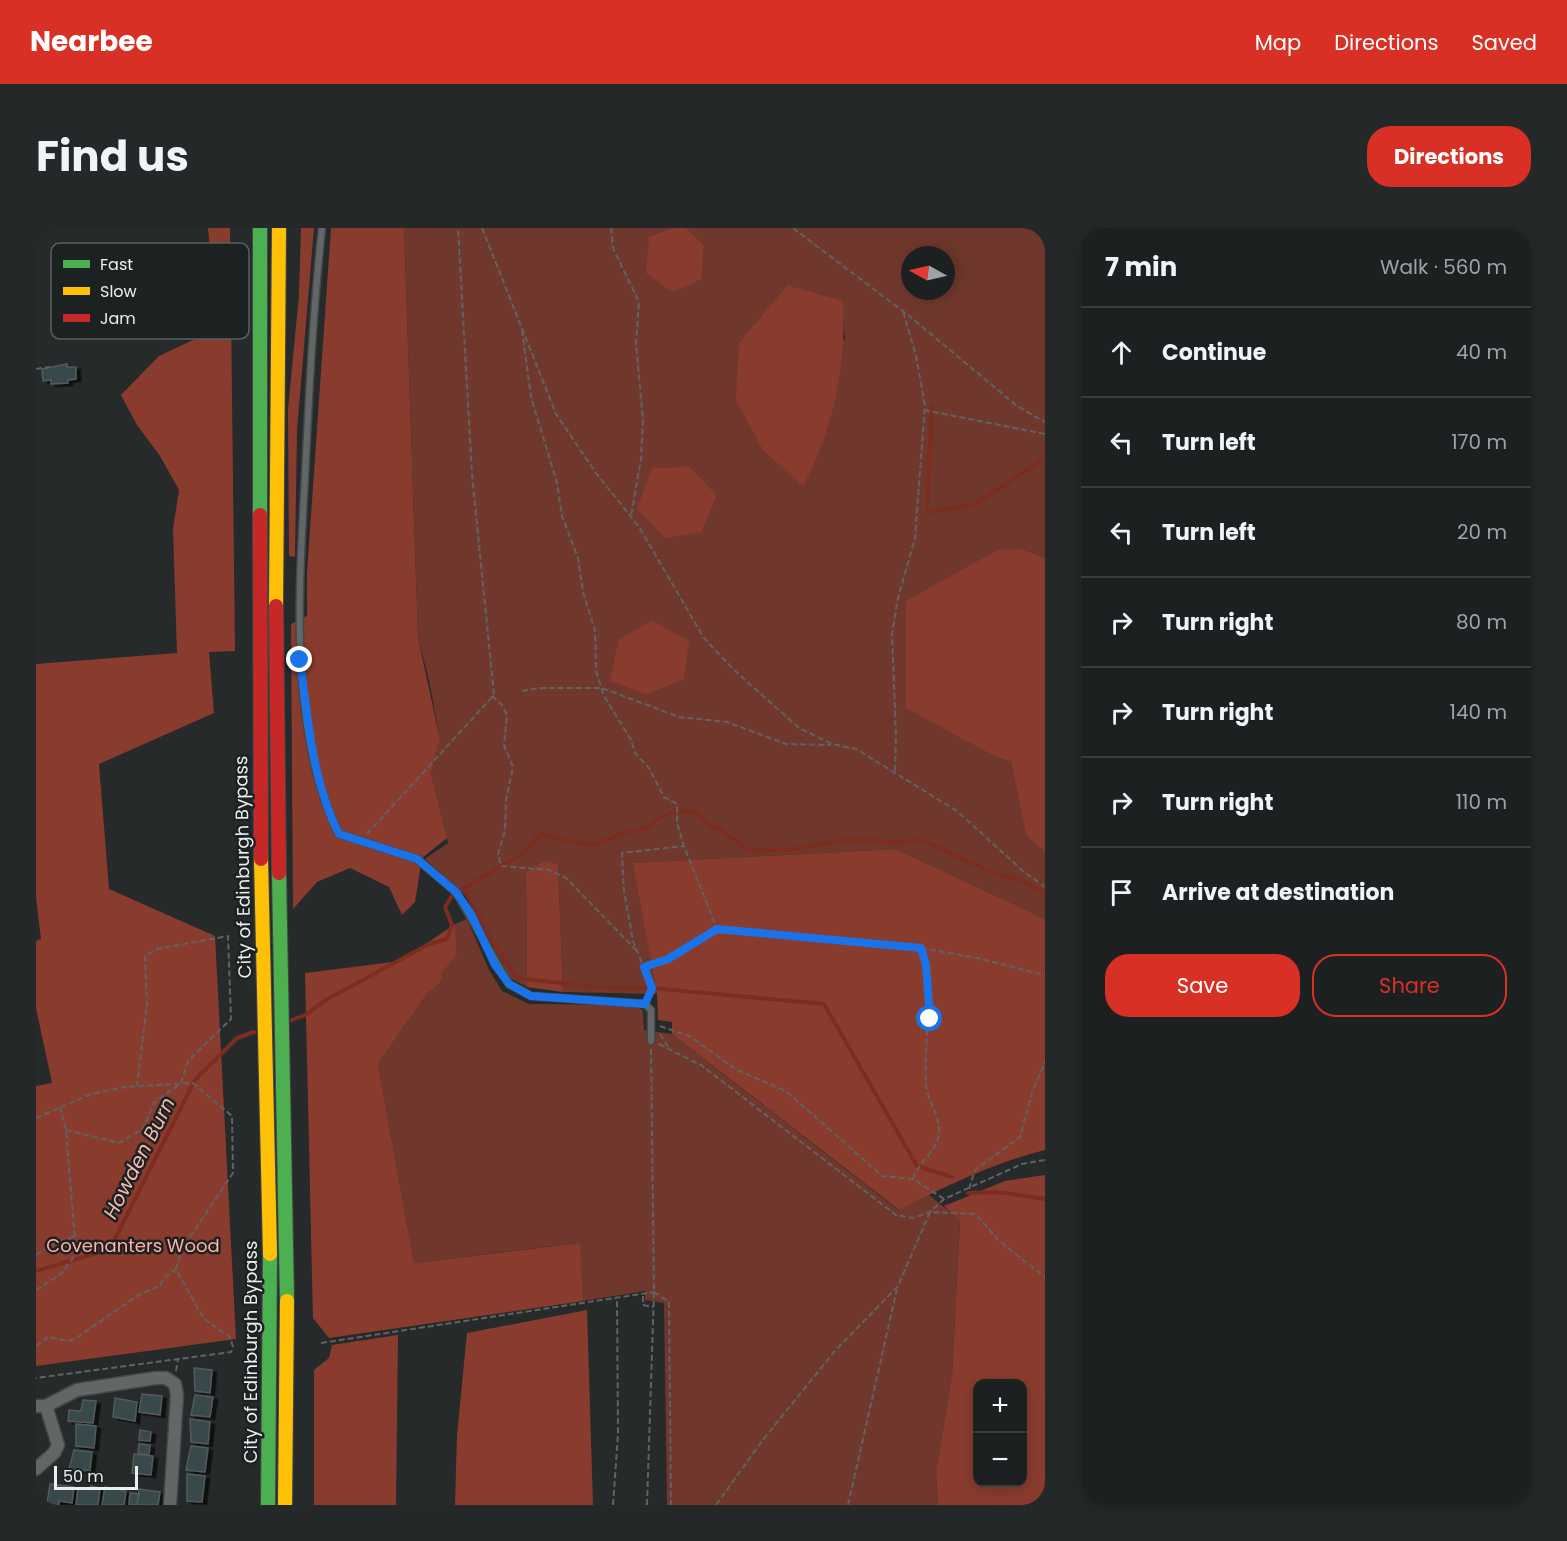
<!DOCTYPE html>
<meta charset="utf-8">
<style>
body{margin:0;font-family:Poppins,sans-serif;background:#252829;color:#f1f3f6}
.controls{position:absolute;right:18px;bottom:18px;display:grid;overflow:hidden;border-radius:12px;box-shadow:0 3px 15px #0003}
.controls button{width:54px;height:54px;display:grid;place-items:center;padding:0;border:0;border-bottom:2px solid #3a3e3e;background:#1c2020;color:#f1f3f6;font:30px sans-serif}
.compass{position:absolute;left:865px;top:18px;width:54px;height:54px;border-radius:50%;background:#1c2020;box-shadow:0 3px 15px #0003;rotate:278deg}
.scale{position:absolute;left:18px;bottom:15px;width:84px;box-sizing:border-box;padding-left:6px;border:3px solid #ebeff0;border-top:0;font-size:16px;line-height:21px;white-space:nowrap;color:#ebeff0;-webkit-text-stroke:4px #1c2122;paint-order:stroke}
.stop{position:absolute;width:18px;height:18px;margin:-14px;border:4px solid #1a73e8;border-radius:50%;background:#fff}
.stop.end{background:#1a73e8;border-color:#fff;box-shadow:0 2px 6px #0008}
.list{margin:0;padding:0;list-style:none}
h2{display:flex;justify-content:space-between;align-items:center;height:78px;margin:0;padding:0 24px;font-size:26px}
h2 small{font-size:20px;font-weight:400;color:#a0a3a5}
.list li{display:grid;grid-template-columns:39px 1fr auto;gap:18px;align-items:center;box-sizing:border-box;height:90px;padding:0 24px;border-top:2px solid #3a3e3e}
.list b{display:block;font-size:22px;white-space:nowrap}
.list em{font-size:20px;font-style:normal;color:#a0a3a5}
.actions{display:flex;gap:12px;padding:18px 24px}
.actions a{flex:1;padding:14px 0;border:2px solid #d93025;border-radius:24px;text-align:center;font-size:21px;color:#d93025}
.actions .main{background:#d93025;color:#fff}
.icon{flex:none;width:33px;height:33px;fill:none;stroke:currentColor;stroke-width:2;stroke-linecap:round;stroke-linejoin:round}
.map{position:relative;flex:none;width:1009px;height:1277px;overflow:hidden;border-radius:24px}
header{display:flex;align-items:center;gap:36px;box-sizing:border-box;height:84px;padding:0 30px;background:#d93025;color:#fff}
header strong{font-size:28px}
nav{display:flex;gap:33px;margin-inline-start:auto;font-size:21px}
.intro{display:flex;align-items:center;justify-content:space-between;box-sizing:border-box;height:144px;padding:0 36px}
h1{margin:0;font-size:42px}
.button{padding:15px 27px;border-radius:24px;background:#d93025;color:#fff;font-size:21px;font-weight:700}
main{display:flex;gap:36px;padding:0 36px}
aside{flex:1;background:#1c2020;border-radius:24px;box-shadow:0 3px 15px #0003}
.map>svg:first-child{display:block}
.green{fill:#70382d;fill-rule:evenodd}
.forest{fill:#893c2e;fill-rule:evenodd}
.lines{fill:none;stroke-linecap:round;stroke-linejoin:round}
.stream{stroke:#7d2d1f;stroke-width:4}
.building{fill:#384a4c;stroke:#56595a;stroke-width:1.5;filter:url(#shadow)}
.lane-casing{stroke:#444747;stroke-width:9}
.street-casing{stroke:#444747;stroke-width:15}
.fast-casing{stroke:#444747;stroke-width:16}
.slow-casing{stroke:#444747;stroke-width:16}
.jam-casing{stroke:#444747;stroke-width:16}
.path{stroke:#606263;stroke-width:2;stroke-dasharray:6 3;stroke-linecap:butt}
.lane{stroke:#636666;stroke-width:6}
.street{stroke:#636666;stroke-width:12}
.fast{stroke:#4caf50;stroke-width:14}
.slow{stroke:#ffc107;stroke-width:14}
.jam{stroke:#c62828;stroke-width:14}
.route{stroke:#1a73e8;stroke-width:8}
.labels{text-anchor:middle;stroke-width:5;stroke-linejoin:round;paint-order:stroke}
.street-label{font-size:18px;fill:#ebeff0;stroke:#1c2122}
.park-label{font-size:18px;fill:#ffb2a3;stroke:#1c2122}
.water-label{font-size:20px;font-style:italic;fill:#f1bdb2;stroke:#1c2122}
.key{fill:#1c2122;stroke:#5a5f60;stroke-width:1.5}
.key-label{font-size:16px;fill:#ebeff0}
</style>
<header>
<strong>Nearbee</strong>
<nav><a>Map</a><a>Directions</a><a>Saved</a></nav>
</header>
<div class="intro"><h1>Find us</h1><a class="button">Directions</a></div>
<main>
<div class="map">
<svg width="1009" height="1277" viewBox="0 0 1009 1277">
<defs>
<filter id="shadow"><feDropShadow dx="4.5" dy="2.5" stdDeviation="0" flood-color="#0009"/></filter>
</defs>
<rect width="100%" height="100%" fill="#262a2b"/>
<!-- green -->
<path class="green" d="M368 0H636L613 9 666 51 668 17 650 0H1009V330L986 321 870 479 960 529 975 534 990 607 1009 625V691L860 621 598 635 621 766 527 764 522 636 509 634 490 644 491 759 474 750 429 667 389 631 412 615 395 545 404 511 393 452 382 410ZM874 27H910V63H874ZM752 57 806 73 809 112ZM654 239 681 267 666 304Z
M431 691 453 742 466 763 493 776 600 777 607 783 608 802 636 806 862 982 893 967 924 992 916 1146 900 1243 902 1277H631L628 1075 609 1072V1063L547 1073 543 1015 378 1035 342 836 390 767 407 752 404 746 421 726 419 696Z"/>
<!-- forest -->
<path class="forest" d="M172 0H194L199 423 173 424 178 485 63 536 73 661 179 708 200 1111 0 1138V858L16 855 0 780V713L5 711 0 669V436L141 425 137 301 143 262 124 228 101 197 85 167 123 128 172 105 179 80Z
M265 0H278L261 202 259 329 253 328 252 181 263 67Z
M295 0H368L382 410 404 511 395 545 411 610 386 630 379 674 366 687 353 659 314 640 281 654 257 681 255 396 271 388V345Z
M636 0H650L668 17 666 51 636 64 610 45 613 9Z
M752 57 807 73C811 136 797 202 767 258L727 222 700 172 703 115Z
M654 239 681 267 666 304 629 310 601 281 616 240Z
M986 321 1009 330V625L990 607 975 534 960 529 870 480V373L962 322Z
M616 393 653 413 648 451 610 466 574 453 583 411Z
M860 621 1009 691V922C957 935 910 958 863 982L636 806V794L622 792 621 766 597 635Z
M509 633 522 636 527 764 491 759 490 644Z
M419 696 421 726 405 746 407 752 390 767 342 836 378 1035 544 1015 547 1073 293 1110 277 1090 269 745 365 733Z
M1009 947V1277H902L900 1243 916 1146 924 993 908 978 969 953ZM942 1156H987V1254H942Z
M551 1082 557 1277H419L421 1207 431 1105Z
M362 1107 360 1277H278V1142L293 1130 296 1117Z"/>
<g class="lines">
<!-- stream -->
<path class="stream" d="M896 178 891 284 938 277 1009 230
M256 792 269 787 290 772 393 716 411 711 416 697 409 679 416 668
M916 949 881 938 788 776 616 760 559 759 481 750 455 712 428 660 485 627 504 606 549 616H561L581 607 611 600 626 588 641 582 661 585 676 599 684 601 713 623 757 621 817 611 862 615 883 611 962 647 985 652 1009 666
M932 965 961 964 1009 971
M0 1043 74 1021 159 852 201 810 218 804"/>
</g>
<!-- building -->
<path class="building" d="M31 136V139H40V151L32 152V155L15 156V152L7 153 6 141Z
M158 1140 176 1142 174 1165 159 1163Z
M106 1166 126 1168 124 1187 103 1184Z
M159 1167 177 1169 174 1189 155 1187Z
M79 1170 101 1174 99 1193 77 1189Z
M47 1172 60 1173 57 1195 32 1193 33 1182 45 1183Z
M154 1191 174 1194 172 1216 155 1214Z
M40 1196 60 1198 58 1220 40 1218Z
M104 1202 115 1204 114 1213 103 1212Z
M103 1216 114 1217 113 1227 102 1225Z
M155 1218 172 1220 169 1244 150 1242Z
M38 1222 56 1224 54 1243 33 1241Z
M98 1226 117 1228 115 1247 96 1245Z
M151 1246 169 1248 166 1274 151 1273Z
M14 1256 38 1259 36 1275 23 1273V1277L11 1276Z
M55 1258 64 1260 62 1277H40L42 1260 54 1262Z
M69 1259 90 1263 88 1277H66Z
M103 1261 124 1264 122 1277H101Z
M94 1265 103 1266 101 1277 93 1276Z"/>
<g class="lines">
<defs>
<path id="lane" d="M286 0C277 83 273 166 269 249 263 360 252 505 303 606L381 631 420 664 473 756 495 768 609 776 615 782V813"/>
<path id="street" d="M0 1178H10L41 1162 120 1150H130L139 1156 141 1167 134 1277
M0 1241 18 1225 22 1217 10 1178"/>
<path id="fast" d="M224 0V287
M243 645 251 1073
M232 1277 234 1026"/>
<path id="slow" d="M240 378 243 0
M225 631 234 1026
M249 1277 251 1073"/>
<path id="jam" d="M224 287 225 631
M240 378 243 645"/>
</defs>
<!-- lane casing -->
<use href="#lane" class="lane-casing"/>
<!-- street casing -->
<use href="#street" class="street-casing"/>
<!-- fast casing -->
<use href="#fast" class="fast-casing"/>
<!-- slow casing -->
<use href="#slow" class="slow-casing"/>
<!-- jam casing -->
<use href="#jam" class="jam-casing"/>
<!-- path -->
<path class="path" d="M446 0 520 186 560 245 603 299 668 410 697 441 763 500 796 516 820 521 921 583 987 643 1009 659
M575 0 577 20 603 74 600 115 607 192 605 231 595 289
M757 0 872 87 981 178 1009 194
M486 102 495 169 521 255 526 288 542 330 547 364 559 402 560 443 568 468 595 512 599 525 613 540 628 569 641 576V595L648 618 681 701
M0 141 13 139
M888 182 1009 206
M486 463 503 460H566L643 489 691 494 750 516 795 517
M456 468 466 477 471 487 468 517 477 539 470 572 469 603 462 626 465 638 513 642 530 650 601 723
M859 543 860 508 856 406 862 370 879 310 889 178 880 128 867 83
M331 606 458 467 436 246 422 0
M608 739 632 731 681 701 864 716 941 730 1009 747
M613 768 616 760 597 713 588 663 586 625 648 618
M624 798 653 808 701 842 750 863 846 948 877 951 908 971
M624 806 632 819
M623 816 665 837 860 987 877 990 894 984 908 971 986 936 1009 932
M0 890 55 866 89 859 157 855 196 888 197 945 146 1021 140 1041 168 1091 194 1109 197 1119 195 1124 0 1150
M30 902 83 915 107 901 118 875 145 855 152 833 195 791 192 708 121 721 109 728 111 777 101 858
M877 951C883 931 904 924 903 900 902 885 891 871 890 856 887 809 900 768 885 719
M933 961 939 942 984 909 997 862 1009 834
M0 1027 19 1015 41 1008
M0 1062 25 1046 40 1026 30 902 24 880
M618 1064 633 1074 635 1277
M607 1068V1077L617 1079
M285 1115 618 1064
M0 1118 12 1109 33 1113 39 1111 104 1066 124 1058 127 1051 140 1041
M140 1143 142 1131
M577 1277 582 1206 581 1071
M611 1277 618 1064 615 820
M680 1277 726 1213 798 1124 862 1058 894 984 940 986 962 1012 1009 1049
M812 1277 861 1061"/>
<!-- lane -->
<use href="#lane" class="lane"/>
<!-- street -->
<use href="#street" class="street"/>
<!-- fast -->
<use href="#fast" class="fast"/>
<!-- slow -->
<use href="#slow" class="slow"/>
<!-- jam -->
<use href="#jam" class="jam"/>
</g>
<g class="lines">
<!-- route -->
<path class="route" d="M264 432C272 491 276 553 303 606L381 631 420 664 435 686 459 737 473 756 495 768 609 776 616 760 608 739 632 731 681 701 885 720 890 737 894 791"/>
</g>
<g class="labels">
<!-- street labels -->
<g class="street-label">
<text transform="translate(207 639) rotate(-91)" y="6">City of Edinburgh Bypass</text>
<text transform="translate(215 1124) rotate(-90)" y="6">City of Edinburgh Bypass</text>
</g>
<!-- park labels -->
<g class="park-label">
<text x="97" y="1024">Covenanters Wood</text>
</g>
<!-- water labels -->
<g class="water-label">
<text transform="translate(103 930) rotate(-63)" y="7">Howden Burn</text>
</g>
</g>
<!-- legend -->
<rect x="15" y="15" width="198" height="96" rx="9" class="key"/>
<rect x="27" y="32" width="27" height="8" fill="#4caf50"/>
<rect x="27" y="59" width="27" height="8" fill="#ffc107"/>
<rect x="27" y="86" width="27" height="8" fill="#c62828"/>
<g class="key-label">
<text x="64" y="42">Fast</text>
<text x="64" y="69">Slow</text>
<text x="64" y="96">Jam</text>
</g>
</svg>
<div class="controls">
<button>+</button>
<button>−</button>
</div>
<svg class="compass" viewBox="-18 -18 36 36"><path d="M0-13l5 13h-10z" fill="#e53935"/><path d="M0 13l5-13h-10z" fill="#a0a3a5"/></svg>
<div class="scale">50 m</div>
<div class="stop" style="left:894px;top:791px"></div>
<div class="stop end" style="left:264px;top:432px"></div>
</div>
<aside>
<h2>7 min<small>Walk · 560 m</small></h2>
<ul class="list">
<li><svg class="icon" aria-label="ahead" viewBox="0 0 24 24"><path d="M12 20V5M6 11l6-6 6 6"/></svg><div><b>Continue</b></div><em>40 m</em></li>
<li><svg class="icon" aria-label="left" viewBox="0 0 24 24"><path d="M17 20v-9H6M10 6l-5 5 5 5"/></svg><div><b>Turn left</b></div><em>170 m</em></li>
<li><svg class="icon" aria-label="left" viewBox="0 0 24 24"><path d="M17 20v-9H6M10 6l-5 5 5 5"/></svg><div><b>Turn left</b></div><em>20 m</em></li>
<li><svg class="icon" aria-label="right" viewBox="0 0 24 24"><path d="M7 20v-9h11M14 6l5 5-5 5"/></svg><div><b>Turn right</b></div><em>80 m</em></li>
<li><svg class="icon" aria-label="right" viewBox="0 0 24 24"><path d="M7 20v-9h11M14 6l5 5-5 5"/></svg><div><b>Turn right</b></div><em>140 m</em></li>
<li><svg class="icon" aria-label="right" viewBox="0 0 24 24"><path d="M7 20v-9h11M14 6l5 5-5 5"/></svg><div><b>Turn right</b></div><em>110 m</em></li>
<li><svg class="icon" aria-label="arrive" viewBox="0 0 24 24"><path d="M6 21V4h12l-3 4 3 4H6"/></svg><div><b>Arrive at destination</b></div></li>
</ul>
<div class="actions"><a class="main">Save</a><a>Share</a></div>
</aside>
</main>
